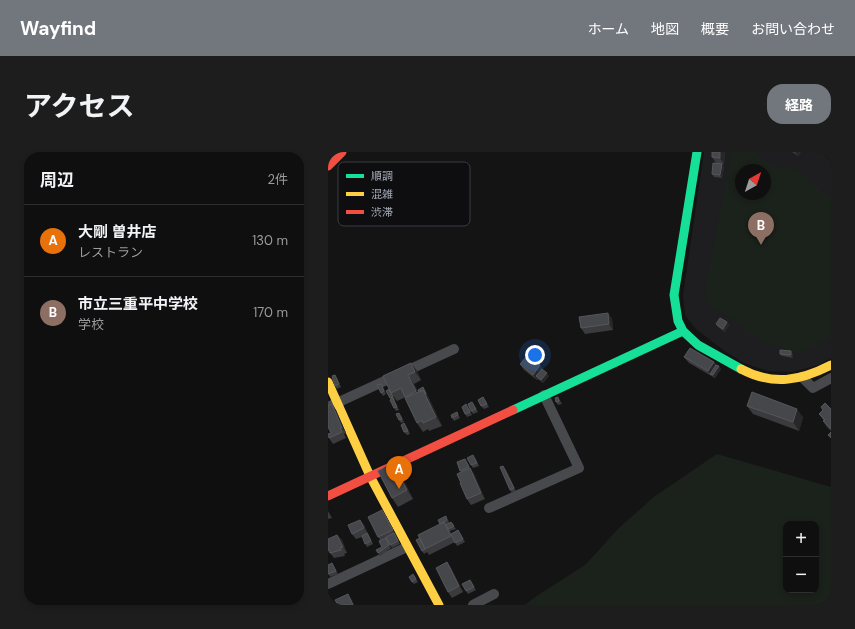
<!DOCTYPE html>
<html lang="ja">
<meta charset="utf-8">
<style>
body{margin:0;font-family:"DM Sans","Noto Sans JP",sans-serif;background:#1d1d1d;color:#f1f3f6}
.controls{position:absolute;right:12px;bottom:12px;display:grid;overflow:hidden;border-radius:8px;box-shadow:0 2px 6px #0003}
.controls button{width:36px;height:36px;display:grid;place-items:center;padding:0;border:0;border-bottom:1px solid #2f2f2f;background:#0f0f0f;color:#f1f3f6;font:20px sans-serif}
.compass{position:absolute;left:407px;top:12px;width:36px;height:36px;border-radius:50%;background:#0f0f0f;box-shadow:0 2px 6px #0003;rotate:39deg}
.you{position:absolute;left:207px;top:203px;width:14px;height:14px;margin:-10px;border:3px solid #fff;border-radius:50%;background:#1a73e8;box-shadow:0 0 0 6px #1a73e833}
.badge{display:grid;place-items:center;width:26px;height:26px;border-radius:50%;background:#72767d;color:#fff;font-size:13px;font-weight:700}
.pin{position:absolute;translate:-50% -33px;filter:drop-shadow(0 1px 2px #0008)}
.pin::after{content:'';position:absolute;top:21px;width:14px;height:12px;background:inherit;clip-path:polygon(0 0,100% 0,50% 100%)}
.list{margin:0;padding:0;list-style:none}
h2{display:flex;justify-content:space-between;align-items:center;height:52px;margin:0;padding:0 16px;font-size:17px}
h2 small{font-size:13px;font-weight:400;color:#9b9c9e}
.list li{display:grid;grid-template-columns:26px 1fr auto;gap:12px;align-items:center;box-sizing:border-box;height:72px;padding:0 16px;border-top:1px solid #2f2f2f}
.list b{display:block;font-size:15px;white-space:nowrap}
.list p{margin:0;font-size:13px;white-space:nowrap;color:#9b9c9e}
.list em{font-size:13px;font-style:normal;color:#9b9c9e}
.map{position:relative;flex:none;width:503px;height:453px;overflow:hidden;border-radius:16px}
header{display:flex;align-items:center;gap:24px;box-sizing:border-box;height:56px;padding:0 20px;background:#72767d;color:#fff}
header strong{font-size:19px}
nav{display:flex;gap:22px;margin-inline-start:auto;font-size:14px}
.intro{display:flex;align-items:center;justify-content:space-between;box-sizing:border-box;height:96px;padding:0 24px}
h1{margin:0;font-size:28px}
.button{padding:10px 18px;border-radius:16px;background:#72767d;color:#fff;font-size:14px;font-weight:700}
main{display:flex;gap:24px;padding:0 24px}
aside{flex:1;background:#0f0f0f;border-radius:16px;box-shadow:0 2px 6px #0003}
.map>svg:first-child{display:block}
.built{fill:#1e1e20;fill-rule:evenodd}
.green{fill:#1b211b;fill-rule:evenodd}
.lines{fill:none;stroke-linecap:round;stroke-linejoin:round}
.street{stroke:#48494d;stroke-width:10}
.fast{stroke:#16e098;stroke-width:9}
.slow{stroke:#ffcf43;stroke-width:9}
.jam{stroke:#f24e42;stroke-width:9}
.wall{fill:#3b3b3e}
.shaded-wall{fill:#272728}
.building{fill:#46474b;stroke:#55575c}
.key{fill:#0e0e10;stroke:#3b3d42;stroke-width:1}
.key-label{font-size:11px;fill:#a5aab6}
</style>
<header>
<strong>Wayfind</strong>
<nav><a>ホーム</a><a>地図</a><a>概要</a><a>お問い合わせ</a></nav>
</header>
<div class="intro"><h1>アクセス</h1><a class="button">経路</a></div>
<main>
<aside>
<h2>周辺<small>2件</small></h2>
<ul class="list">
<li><span class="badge" style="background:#e8710a">A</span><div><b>大剛 曽井店</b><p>レストラン</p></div><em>130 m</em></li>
<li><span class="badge" style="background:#8d6e63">B</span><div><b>市立三重平中学校</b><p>学校</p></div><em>170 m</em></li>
</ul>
</aside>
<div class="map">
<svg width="503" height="453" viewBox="0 0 503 453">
<rect width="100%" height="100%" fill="#141414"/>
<!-- built -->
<path class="built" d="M376 0H503V206L490 213 465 220 440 219 416 211 398 200 368 177 357 163 355 143ZM413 18H437V42H413Z"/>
<!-- green -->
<path class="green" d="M404 0H427L445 14 466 16 503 46V185L471 202 434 189 378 149 376 138ZM413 18H437V42H413Z
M389 302 503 335V453H197L207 445 257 413 291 376 327 344ZM458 372H488V438H458Z"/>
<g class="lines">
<!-- street -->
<path class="street" d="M474 225 485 236 503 226
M0 255 126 197
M161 356 251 316 216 243
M0 432 79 395
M145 453 166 442"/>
<!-- fast -->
<path class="fast" d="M369 0 346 143 350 169 355 179 370 193 413 217
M185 258 355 179"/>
<!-- slow -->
<path class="slow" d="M413 217C445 234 472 229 503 213
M0 230 42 324 111 453"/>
<!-- jam -->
<path class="jam" d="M0 14 14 0
M0 344 185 258"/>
</g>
<!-- wall -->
<path class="wall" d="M397 0 396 12H394L396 15 394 26 386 25 384 22 388 11 384 5Z
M464 0H473L470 4Z
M493 0H503V8Z
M280 161 284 167 285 178 257 182 253 176Z
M399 170 401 173 397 180 390 175 388 172Z
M452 202H465V206L454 204Z
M356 205 386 210 393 217 387 226 361 211Z
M83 211 89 219 93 228 86 232 90 240 97 238 114 274 101 279 100 277 95 280 89 271 78 245 69 249 64 242 67 248H66L71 258 68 259 66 256 62 246 61 237Z
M192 212 216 219 221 224 215 231 210 227 209 228 196 218Z
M7 223 9 226 13 235 9 237 7 234Z
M55 235 58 242 55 244 53 241Z
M155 245 161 255 156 257 153 254Z
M230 245 234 252 230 253 228 250Z
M4 252 8 258 18 281 16 282 18 286 5 292 1 286 3 281Z
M146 253 150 260 145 262 143 259Z
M419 254 475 265 471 279 425 262Z
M140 255 144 263 139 265 137 262Z
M493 255 503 257V279L499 275 495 269H496L491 262 495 258Z
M129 260 132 266 126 269 124 266Z
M73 264 76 270 73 271 71 268Z
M78 274 82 282 79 283 76 280Z
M147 306 151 314 145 316 143 313Z
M137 307 146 322 157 347 143 353 139 347 133 331V320L132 319Z
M65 311 71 319 85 347 70 355 64 346Z
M177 316 188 339 184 341 182 338Z
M0 359 4 366 0 367Z
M58 364 72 392 64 396 59 389 63 396 52 404 50 401 54 395 53 389 50 385Z
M120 367 121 371 123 370 128 377 122 379 123 382 132 381 137 390 129 394 127 390 101 403 99 400 96 402 94 399 112 372Z
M32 368 36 373 45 392 39 395 34 385 28 387 24 382Z
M9 383 14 388 19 401 16 402 17 404 6 406 2 401Z
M119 410 123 416 135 440 124 446 120 440Z
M4 411 10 422 2 425 0 421Z
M87 425 90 430 86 432 84 430Z
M142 428 148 438 140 442 138 439Z"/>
<!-- shaded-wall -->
<path class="shaded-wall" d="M392 0H397L396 12 392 6Z
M467 0H473L470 4Z
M394 12 396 15 394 26 392 23Z
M280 161 284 167 285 178 281 172Z
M399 170 401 173 397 180 395 177Z
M463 199 465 202V206L463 203Z
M386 210 390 216 391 214 393 217 387 226 385 223 382 222 380 219Z
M83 211 89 219 93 228 87 220Z
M212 213 216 219 208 224 210 227 209 228 205 223Z
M219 221 221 224 215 231 213 228Z
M7 223 9 226 13 235 11 232Z
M80 223 86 232 94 248 88 239Z
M95 238 101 246 114 274 108 265Z
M4 252 8 258 18 281 14 276Z
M469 257 475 265 471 279 465 270Z
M137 307 146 322 157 347 153 341Z
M65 311 71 319 85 347 79 338Z
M175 314 177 316 188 339 186 336Z
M54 358 58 364 69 384 65 378Z
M32 368 36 373 40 382 36 376Z
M9 383 14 388 19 401 15 395Z
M119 410 123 416 135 440 131 434Z
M20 442 24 448 26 453H25Z"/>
<!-- building -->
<path class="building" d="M384 0H392V6L384 5Z
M498 0H503V4Z
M385 11 394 12 392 23 384 22Z
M280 161 281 172 253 176 251 165Z
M392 166 399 170 395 177 388 172Z
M362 196 386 210 380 219 356 205Z
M452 198 463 199V203L452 202Z
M200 203 212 213 205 223 192 212Z
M83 211 87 220 80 223 88 239 77 245 73 236 63 241 55 224Z
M388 213 391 214 385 223 382 222Z
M214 217 219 221 213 228 208 224Z
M7 223 11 232 7 234 4 224Z
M53 232 56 239 53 241 49 233Z
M95 235 98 242 95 238 91 240 90 238Z
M61 237 65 245 62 246 58 239Z
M95 238 108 265 95 271 94 268 89 271 77 246Z
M424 240 469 257 465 270 419 254Z
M155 245 159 252 153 254 150 248Z
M230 245 231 249 228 250 227 246Z
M65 246 69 255 66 256 62 248Z
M144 250 148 257 143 259 140 252Z
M497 251 503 257V277L495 269 497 268 491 262 495 258 493 255Z
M4 252 14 276H12L14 280 1 286 0 282 3 281 0 275V254Z
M138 252 142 260 137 262 134 255Z
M129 260 130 263 124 266 123 263Z
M71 261 74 267 71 268 68 262Z
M76 271 80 279 76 280 73 273Z
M503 280V286L500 283Z
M145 303 149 311 143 313 139 306Z
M137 307 141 315 132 319 129 310Z
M65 311 79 338 64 346 50 319Z
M175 314 186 336 182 338 172 315Z
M142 316 153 341 139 347 132 331H133L129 322Z
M54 358 65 378 50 385 40 365Z
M118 364 119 368 112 372 110 368Z
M32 368 36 376 24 382 20 373Z
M116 370 123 384 97 397 90 383Z
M123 370 126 374 120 377 118 373Z
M130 378 135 387 127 391 123 382Z
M39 381 43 389 37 392 34 384Z
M66 381 70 389 62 393 58 385Z
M9 383 15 395 12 396 13 398 2 401 0 397V387Z
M58 386 61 393 50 401 48 398 54 395 51 389Z
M92 386 97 397 94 399 88 388Z
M119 410 131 434 120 440 108 416Z
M4 411 8 419 0 422V413Z
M85 422 88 427 84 430 81 425Z
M142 428 146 435 138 439 134 432Z
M20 442 25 453H10L7 448Z
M0 448 2 453H0Z"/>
<!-- legend -->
<rect x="10" y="10" width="132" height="64" rx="6" class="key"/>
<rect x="18" y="22" width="18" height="4" fill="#16e098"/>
<rect x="18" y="40" width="18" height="4" fill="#ffcf43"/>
<rect x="18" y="58" width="18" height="4" fill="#f24e42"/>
<g class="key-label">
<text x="43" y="28">順調</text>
<text x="43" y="46">混雑</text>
<text x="43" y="64">渋滞</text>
</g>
</svg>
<div class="controls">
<button>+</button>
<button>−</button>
</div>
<svg class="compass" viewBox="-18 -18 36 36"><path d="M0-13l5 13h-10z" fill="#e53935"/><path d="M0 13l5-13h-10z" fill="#9b9c9e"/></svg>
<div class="you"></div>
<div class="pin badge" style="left:71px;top:337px;background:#e8710a">A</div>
<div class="pin badge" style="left:433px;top:93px;background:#8d6e63">B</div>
</div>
</main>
